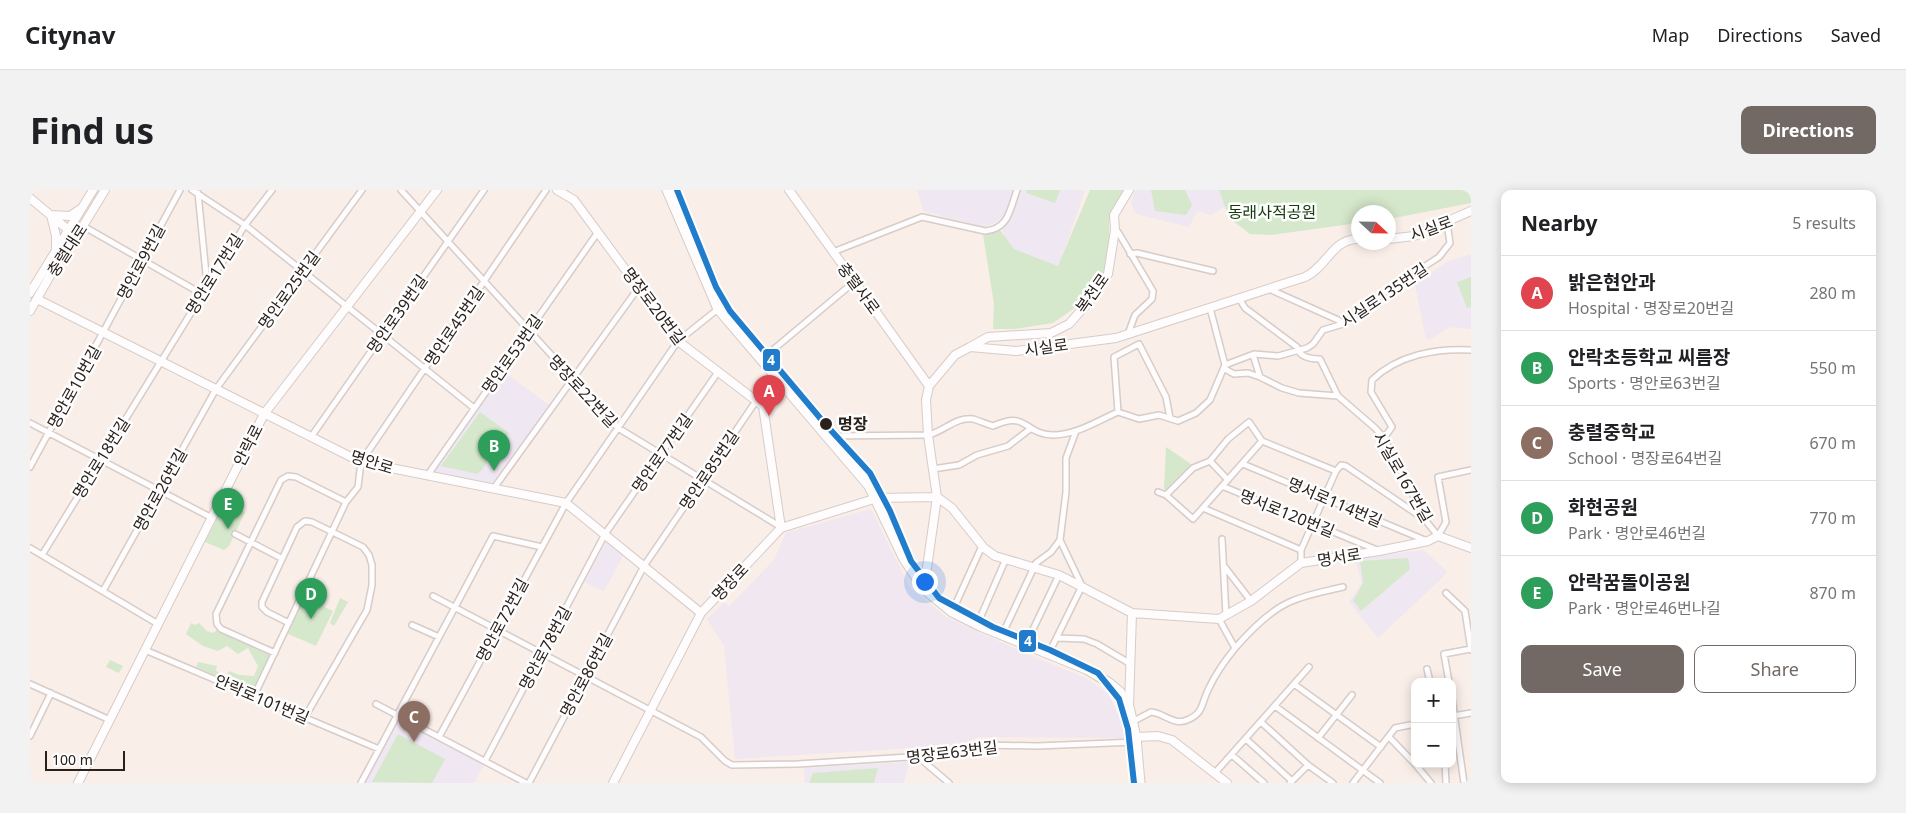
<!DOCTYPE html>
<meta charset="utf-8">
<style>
body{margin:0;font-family:"Noto Sans","Noto Sans KR",sans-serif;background:#f2f2f2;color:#202124}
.controls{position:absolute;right:15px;bottom:15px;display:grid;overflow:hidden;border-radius:10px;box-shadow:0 2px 12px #0003}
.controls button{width:45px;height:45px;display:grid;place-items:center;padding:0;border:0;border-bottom:1px solid #e0e0e0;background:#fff;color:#202124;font:25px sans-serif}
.compass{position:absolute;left:1321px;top:15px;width:45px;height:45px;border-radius:50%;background:#fff;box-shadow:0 2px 12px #0003;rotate:112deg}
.scale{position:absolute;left:15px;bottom:12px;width:80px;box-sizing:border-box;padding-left:5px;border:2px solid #2a211d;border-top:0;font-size:14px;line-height:18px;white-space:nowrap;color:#2a211d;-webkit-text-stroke:4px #fdfdfd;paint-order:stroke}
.you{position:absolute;left:894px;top:391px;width:18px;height:18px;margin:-12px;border:4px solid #fff;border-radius:50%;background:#1a73e8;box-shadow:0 0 0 8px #1a73e833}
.badge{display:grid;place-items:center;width:32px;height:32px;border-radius:50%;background:#726964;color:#fff;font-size:16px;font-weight:700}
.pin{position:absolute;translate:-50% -41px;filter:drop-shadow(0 1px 2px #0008)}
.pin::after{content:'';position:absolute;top:26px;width:18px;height:15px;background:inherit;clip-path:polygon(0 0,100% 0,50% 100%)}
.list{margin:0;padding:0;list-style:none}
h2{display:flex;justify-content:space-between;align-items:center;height:65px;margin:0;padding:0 20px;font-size:21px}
h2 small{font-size:16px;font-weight:400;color:#757577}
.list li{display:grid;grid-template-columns:32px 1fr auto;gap:15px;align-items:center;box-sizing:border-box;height:75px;padding:0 20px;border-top:1px solid #e0e0e0}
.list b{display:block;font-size:19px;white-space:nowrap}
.list p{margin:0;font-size:16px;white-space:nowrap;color:#757577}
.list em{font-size:16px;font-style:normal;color:#757577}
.actions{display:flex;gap:10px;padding:15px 20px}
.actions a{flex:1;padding:11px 0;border:1px solid #726964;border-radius:10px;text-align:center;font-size:18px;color:#726964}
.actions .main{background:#726964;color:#fff}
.map{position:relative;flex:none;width:1441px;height:593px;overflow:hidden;border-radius:10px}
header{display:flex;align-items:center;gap:30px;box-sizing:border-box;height:70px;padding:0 25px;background:#fff;border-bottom:1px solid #e0e0e0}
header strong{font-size:24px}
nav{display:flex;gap:28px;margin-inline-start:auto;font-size:18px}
.intro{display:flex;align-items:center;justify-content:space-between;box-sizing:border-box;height:120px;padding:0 30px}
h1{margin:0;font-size:35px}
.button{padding:12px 22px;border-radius:10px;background:#726964;color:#fff;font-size:18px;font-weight:700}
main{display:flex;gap:30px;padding:0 30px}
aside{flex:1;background:#fff;border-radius:10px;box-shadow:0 2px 12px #0003}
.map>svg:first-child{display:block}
.industrial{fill:#f1e7f0}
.education{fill:#efe7f1}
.green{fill:#d6e8cb}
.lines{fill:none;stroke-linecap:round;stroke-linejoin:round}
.street-casing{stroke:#d6ccc8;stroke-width:8}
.secondary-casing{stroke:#d6ccc8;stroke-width:10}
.primary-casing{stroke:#d6ccc8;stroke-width:11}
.street{stroke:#fefcfc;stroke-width:5}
.secondary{stroke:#fefcfc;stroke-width:8}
.primary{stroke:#fefcfc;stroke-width:9}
.metro-1-casing{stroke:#fdfdfd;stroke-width:10}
.metro-1{stroke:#217dcb;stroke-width:6}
.stop-dot{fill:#2a211d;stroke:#fdfdfd;stroke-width:2}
.labels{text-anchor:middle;stroke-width:5;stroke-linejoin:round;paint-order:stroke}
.park-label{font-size:16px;fill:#123a0b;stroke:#fdfdfd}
.street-label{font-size:16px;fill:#2a211d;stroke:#fdfdfd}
.stop-label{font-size:16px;font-weight:bold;fill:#2a211d;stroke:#fdfdfd;text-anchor:start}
.line-badge{stroke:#fdfdfd;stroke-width:2}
.badge-label{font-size:14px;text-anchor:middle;font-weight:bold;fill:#fff}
</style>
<header>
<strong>Citynav</strong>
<nav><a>Map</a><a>Directions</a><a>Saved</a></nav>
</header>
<div class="intro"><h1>Find us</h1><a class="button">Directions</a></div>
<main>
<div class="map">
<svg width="1441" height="593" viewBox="0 0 1441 593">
<rect width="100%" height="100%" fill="#f9eee8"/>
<!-- industrial -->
<path class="industrial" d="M841 319 880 398 916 427 1002 466 1056 488 1078 504 1090 527 1095 548 949 547 929 555 705 569 694 456 677 429 694 412 699 416 744 370 756 343Z"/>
<!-- education -->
<path class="education" d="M887 0H1055L1029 76 984 59 976 50 969 31 954 37 896 22 893 20Z
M1105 0H1189L1196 16 1181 25 1167 21 1159 37 1106 24 1101 13Z
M1441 64V139L1420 137 1399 150 1395 145 1385 94 1417 72Z
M474 182 519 215 462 294 405 283 403 280Z
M576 352 594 364 574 401 554 392Z
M1393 360 1417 381 1411 389 1348 448 1319 412 1332 393 1325 369Z
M369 530 454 575 444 593H335Z
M879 572 874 593H775L774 578Z"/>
<!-- green -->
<path class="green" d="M997 0H1030L1025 13 996 3Z
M1060 0H1094L1079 32V51L1075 79 1060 103 1049 115 1023 133 985 139H963L964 114 953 45 970 40 984 59 1028 76Z
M1121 0H1155L1162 15 1156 25 1125 21Z
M1189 0H1441V13L1359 29 1358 22H1328V33L1241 45 1220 44 1199 28Z
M1441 87V117L1437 118 1427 92Z
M450 222 479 243 451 281 447 284 411 276Z
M1136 257 1161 274 1160 279 1137 300 1134 299Z
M195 313 215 322 199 356 194 360 175 352Z
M1378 368 1380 379 1331 421 1323 411 1333 393 1330 371Z
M274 407 303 421 286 456 256 443Z
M310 408 318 412 304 436 300 433Z
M161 433 165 435 169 433 177 441 183 443 188 439 243 463 223 501 166 477 168 472 187 476 186 481 196 486 199 481 210 485 224 486 228 476 218 458 208 464 197 456 188 461 173 456 156 444Z
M80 470 93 476 89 483 76 477Z
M368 544 415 569 402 593 342 592Z
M848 578 844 593H779L783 583Z"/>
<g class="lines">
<defs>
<path id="street" d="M162 0 215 35 444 218
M371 0 588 238 751 337
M168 3 177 94
M53 36 172 104
M1085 42H1088L1123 101 1122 109 1105 125 1098 144
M803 62 892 27 955 41C979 39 980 19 987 0
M1100 64 1107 63 1183 81
M1239 99 1308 130 1313 134
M1209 108 1215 118 1267 157C1269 167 1281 169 1290 169L1308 206 1345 238 1354 248 1396 331 1408 346 1416 332 1408 287 1441 280
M1180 118 1195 175 1224 164 1248 166 1277 158 1283 154 1293 140 1313 134 1357 101 1409 67 1420 53 1417 33
M1223 165 1230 187
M732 169 824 92
M1088 222 1084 167 1109 154 1136 207 1140 228
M0 233 182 328
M797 246 898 245C913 242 927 226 943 229 950 231 956 234 963 236 999 220 992 244 1023 245 1046 245 1067 231 1088 222L1109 229 1129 225 1148 231 1166 223 1180 210 1195 175V179L1204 184 1218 183 1230 187 1252 198 1269 203 1308 206
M281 247 454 0
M1354 248 1362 237 1341 202 1342 190C1368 165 1406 158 1441 160
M1180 271 1198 290
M1213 274 1397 351
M0 277 150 0
M903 279 929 275 947 265 978 256 1000 239
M397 286 568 42
M1192 296 1347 360
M464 298 609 97
M1128 302 1136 305 1163 329 1232 251
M1136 305 1163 278 1180 271 1198 249 1219 232 1232 251 1306 281 1311 275 1316 276 1394 329
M1173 318 1271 360
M205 344 251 368
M1192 349 1196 426
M0 358 128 434
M12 365 215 35 242 0
M1271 373V360L1306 281
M1194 376 1221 411
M73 401 186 199 332 0
M1416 403 1435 421 1441 460
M403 406 671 547 695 571 702 575 768 574 926 564 954 555 1007 556 1106 552
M922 422 952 356
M1189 429 1205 458
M259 433 237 422 232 417V412L267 337 275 331 282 332 333 357 339 365 342 375V395L337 420 275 527
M382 435 409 447
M947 435 975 371
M972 445 1006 373 1021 362 1030 350 1036 302V268L1046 241
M1027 448 1054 449 1067 454 1099 473
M995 456 1029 385
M115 460 349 559
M245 463 191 439 187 434 186 424 251 290 258 286 266 287 316 312
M1018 465 1052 396 1030 350
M1397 479 1400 492
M1419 492 1414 464 1441 459
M0 494 80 530
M1264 494 1351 557
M224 506 316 312 328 297 331 272 516 0
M1422 509 1434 593
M346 514 496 593
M1245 516 1350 593
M1423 526 1441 523
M1102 532 1121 522C1134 523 1144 536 1157 530 1175 523 1171 512 1179 498 1185 485 1197 468 1206 457 1220 441 1242 419 1262 411 1278 404 1297 401 1313 397
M1231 532 1278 575 1303 593
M0 546 21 503
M409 547 536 313 648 151 688 119
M1359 547 1385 574
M1288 548 1322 505
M1216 549 1262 591
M1202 565 1234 593
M891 567 893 571 919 593
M455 571 575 344 688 182
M1385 574 1401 593
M1415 574 1416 593
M1184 584 1279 477
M331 593 463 346 512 357
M499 593 614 376 726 211 749 190
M1260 593 1278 575
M1323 593 1365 538 1385 534"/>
<path id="secondary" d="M527 0 544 10 648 151 733 216 751 338
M759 0 899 196
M0 8 42 43
M1358 49 1384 46 1441 21
M26 58V46L21 25 40 26 49 20
M0 103 63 0
M7 109 331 272 536 313 671 423
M0 121 43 45 53 36 75 0
M940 157 958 147 1021 143 1039 134 1064 106 1078 84 1085 40 1084 25 1099 0
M894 399 907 307 898 245 896 210 899 196 925 165 940 157 986 161 1086 148 1275 87C1297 77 1302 49 1328 49
M1099 516 1102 423
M1106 547 1128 546 1142 550 1197 593
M48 593 234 224 407 0
M583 593 671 423 751 338 847 308 907 307 922 318 954 358 965 366 1029 385 1102 423 1189 429 1221 411 1271 373 1349 361 1398 351 1408 346 1441 358"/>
<path id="primary" d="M637 0 688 119 839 296 874 369 894 399 922 422 950 436 1056 479 1078 492 1090 502 1099 517 1106 547 1110 593"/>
</defs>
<!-- street casing -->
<use href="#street" class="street-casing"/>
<!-- secondary casing -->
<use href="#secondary" class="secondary-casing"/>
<!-- primary casing -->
<use href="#primary" class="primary-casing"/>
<!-- street -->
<use href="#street" class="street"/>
<!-- secondary -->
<use href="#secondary" class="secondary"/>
<!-- primary -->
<use href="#primary" class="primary"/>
<defs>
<path id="metro-1" d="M647 0 686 97 700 121 796 235 840 283 860 321 881 371 909 408 963 437 1020 460 1068 483 1089 509 1098 539 1104 593"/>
</defs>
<!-- metro-1 casing -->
<use href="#metro-1" class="metro-1-casing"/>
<!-- metro-1 -->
<use href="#metro-1" class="metro-1"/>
</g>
<!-- markers -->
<circle class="stop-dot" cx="796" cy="234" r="7"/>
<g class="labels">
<!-- park labels -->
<g class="park-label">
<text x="1242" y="28">동래사적공원</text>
</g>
<!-- street labels -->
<g class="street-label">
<text transform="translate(1401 38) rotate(-20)" y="6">시실로</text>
<text transform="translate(37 60) rotate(-57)" y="6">충렬대로</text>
<text transform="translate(111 72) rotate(-62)" y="6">명안로9번길</text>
<text transform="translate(184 84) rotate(-58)" y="6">명안로17번길</text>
<text transform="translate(829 98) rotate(54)" y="6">충렬사로</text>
<text transform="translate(259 100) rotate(-54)" y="6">명안로25번길</text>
<text transform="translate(1062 103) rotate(-55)" y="6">복천로</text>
<text transform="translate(1354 105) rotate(-34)" y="6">시실로135번길</text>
<text transform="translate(624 116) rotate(53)" y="6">명장로20번길</text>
<text transform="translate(367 124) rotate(-55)" y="6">명안로39번길</text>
<text transform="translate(424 136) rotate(-56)" y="6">명안로45번길</text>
<text transform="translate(1016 157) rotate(-8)" y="6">시실로</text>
<text transform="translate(482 164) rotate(-55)" y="6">명안로53번길</text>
<text transform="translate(44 197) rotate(-61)" y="6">명안로10번길</text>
<text transform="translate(553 201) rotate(47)" y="6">명장로22번길</text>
<text transform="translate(218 255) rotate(-63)" y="6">안락로</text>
<text transform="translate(632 263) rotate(-55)" y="6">명안로77번길</text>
<text transform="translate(71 268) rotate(-58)" y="6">명안로18번길</text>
<text transform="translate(342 272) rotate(17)" y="6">명안로</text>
<text transform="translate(679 280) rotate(-56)" y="6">명안로85번길</text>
<text transform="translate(1373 287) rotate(60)" y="6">시실로167번길</text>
<text transform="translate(130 300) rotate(-61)" y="6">명안로26번길</text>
<text transform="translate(1305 312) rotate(23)" y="6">명서로114번길</text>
<text transform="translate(1257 323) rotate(22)" y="6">명서로120번길</text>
<text transform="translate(1309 367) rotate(-9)" y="6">명서로</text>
<text transform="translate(700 392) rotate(-47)" y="6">명장로</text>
<text transform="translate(472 430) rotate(-62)" y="6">명안로72번길</text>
<text transform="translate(515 458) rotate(-62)" y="6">명안로78번길</text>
<text transform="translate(556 485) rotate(-62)" y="6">명안로86번길</text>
<text transform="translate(232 509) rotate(23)" y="6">안락로101번길</text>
<text transform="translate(922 562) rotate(-7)" y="6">명장로63번길</text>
</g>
<!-- stop labels -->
<g class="stop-label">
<text x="808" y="240">명장</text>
</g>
</g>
<g class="line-badge">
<rect x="732" y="158" width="19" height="24" rx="5" fill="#217dcb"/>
<rect x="988" y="439" width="19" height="24" rx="5" fill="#217dcb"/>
</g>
<g class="badge-label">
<text x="741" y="175">4</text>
<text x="998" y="456">4</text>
</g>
</svg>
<div class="controls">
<button>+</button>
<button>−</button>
</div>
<svg class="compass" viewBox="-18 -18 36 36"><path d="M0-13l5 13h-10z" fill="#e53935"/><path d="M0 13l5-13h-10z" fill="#757577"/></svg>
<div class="scale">100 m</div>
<div class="you"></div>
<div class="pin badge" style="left:739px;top:226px;background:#e0444e">A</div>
<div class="pin badge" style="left:464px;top:281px;background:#2e9e5b">B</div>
<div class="pin badge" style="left:384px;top:552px;background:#8d6e63">C</div>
<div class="pin badge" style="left:281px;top:429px;background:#2e9e5b">D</div>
<div class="pin badge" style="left:198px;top:339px;background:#2e9e5b">E</div>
</div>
<aside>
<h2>Nearby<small>5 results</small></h2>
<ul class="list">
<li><span class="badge" style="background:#e0444e">A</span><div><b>밝은현안과</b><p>Hospital · 명장로20번길</p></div><em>280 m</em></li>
<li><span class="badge" style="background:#2e9e5b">B</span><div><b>안락초등학교 씨름장</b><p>Sports · 명안로63번길</p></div><em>550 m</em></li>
<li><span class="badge" style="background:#8d6e63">C</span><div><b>충렬중학교</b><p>School · 명장로64번길</p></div><em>670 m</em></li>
<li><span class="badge" style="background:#2e9e5b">D</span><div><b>화현공원</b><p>Park · 명안로46번길</p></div><em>770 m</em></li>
<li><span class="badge" style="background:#2e9e5b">E</span><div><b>안락꿈돌이공원</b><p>Park · 명안로46번나길</p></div><em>870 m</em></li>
</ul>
<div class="actions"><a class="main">Save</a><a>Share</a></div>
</aside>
</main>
